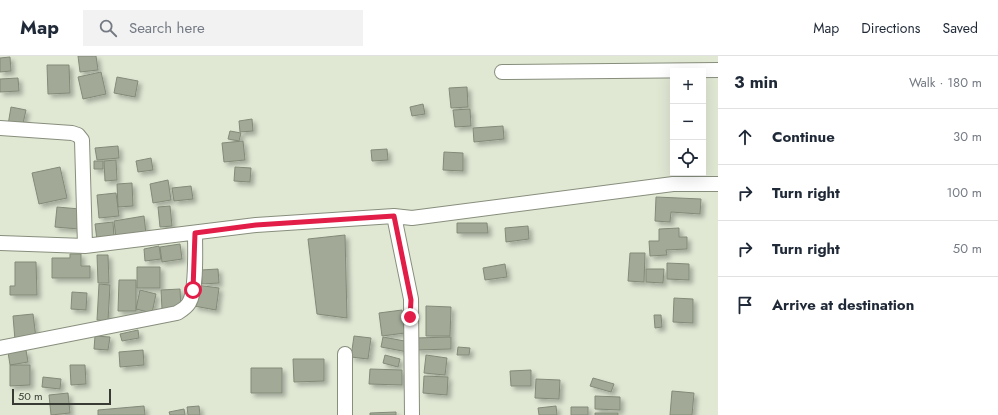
<!DOCTYPE html>
<meta charset="utf-8">
<style>
body{margin:0;font-family:Jost,sans-serif;background:#f2f2f3;color:#1f2937}
.controls{position:absolute;right:12px;top:12px;display:grid;overflow:hidden;border-radius:0px;box-shadow:0 4px 16px #0002}
.controls button{width:36px;height:36px;display:grid;place-items:center;padding:0;border:0;border-bottom:1px solid #e0e1e3;background:#fff;color:#1f2937;font:20px sans-serif}
.scale{position:absolute;left:12px;bottom:10px;width:99px;box-sizing:border-box;padding-left:4px;border:2px solid #373b33;border-top:0;font-size:11px;line-height:14px;white-space:nowrap;color:#373b33;-webkit-text-stroke:3px #e0e8d4;paint-order:stroke}
.stop{position:absolute;width:12px;height:12px;margin:-9px;border:3px solid #e11d48;border-radius:50%;background:#fff}
.stop.end{background:#e11d48;border-color:#fff;box-shadow:0 1px 4px #0008}
.list{margin:0;padding:0;list-style:none}
h2{display:flex;justify-content:space-between;align-items:center;height:52px;margin:0;padding:0 16px;font-size:17px}
h2 small{font-size:13px;font-weight:400;color:#747a83}
.list li{display:grid;grid-template-columns:26px 1fr auto;gap:12px;align-items:center;box-sizing:border-box;height:56px;padding:0 16px;border-top:1px solid #e0e1e3}
.list b{display:block;font-size:15px;white-space:nowrap}
.list em{font-size:13px;font-style:normal;color:#747a83}
.icon{flex:none;width:22px;height:22px;fill:none;stroke:currentColor;stroke-width:2;stroke-linecap:round;stroke-linejoin:round}
.map{position:relative;flex:none;width:718px;height:359px;overflow:hidden}
header{display:flex;align-items:center;gap:24px;box-sizing:border-box;height:56px;padding:0 20px;background:#fff;border-bottom:1px solid #e0e1e3}
header strong{font-size:19px}
nav{display:flex;gap:22px;margin-inline-start:auto;font-size:14px}
.search{width:280px;height:36px;background:#f2f2f3;display:flex;align-items:center;gap:10px;box-sizing:border-box;padding:0 14px;border-radius:0px;color:#747a83;font-size:15px}
main{display:flex}
aside{flex:1;background:#fff}
.map>svg:first-child{display:block}
.building{fill:#a2aa97;stroke:#838a78;filter:url(#shadow)}
.lines{fill:none;stroke-linecap:round;stroke-linejoin:round}
.street-casing{stroke:#878e7c;stroke-width:16}
.street{stroke:#fff;stroke-width:14}
.route{stroke:#e11d48;stroke-width:5}
</style>
<header>
<strong>Map</strong>
<div class="search"><svg class="icon" aria-label="search" viewBox="0 0 24 24"><circle cx="10" cy="10" r="6"/><path d="M15 15l6 6"/></svg>Search here</div>
<nav><a>Map</a><a>Directions</a><a>Saved</a></nav>
</header>
<main>
<div class="map">
<svg width="718" height="359" viewBox="0 0 718 359">
<defs>
<filter id="shadow"><feDropShadow dx="3.5" dy="3.5" stdDeviation="2" flood-color="#0004"/></filter>
</defs>
<rect width="100%" height="100%" fill="#e0e8d4"/>
<!-- building -->
<path class="building" d="M78 0H96L98 14 80 16Z
M10 1 11 15 0 16V2Z
M47 9H69L70 37 48 38Z
M101 16 106 38 83 43 78 21Z
M117 21 138 25 135 41 114 37Z
M18 22 19 35 0 36V23Z
M467 31 468 51 451 52 449 32Z
M423 48 425 58 412 60 410 51Z
M11 51 26 54 22 72 8 69Z
M470 53 471 70 455 71 453 54Z
M252 63 253 75 240 76 239 65Z
M503 70 504 83 474 86 473 72Z
M230 75 241 77 239 85 228 83Z
M243 85 245 104 224 106 222 87Z
M118 90 119 102 97 104 95 92Z
M387 93 388 104 372 105 371 94Z
M444 96 463 97V115L443 114Z
M151 102 153 114 138 116 136 105Z
M116 104 117 124 105 125 104 105Z
M94 105H103V113H94Z
M60 111 67 142 39 148 32 117Z
M235 111 251 112 250 126 234 125Z
M168 124 171 144 153 147 150 128Z
M132 127 133 150 118 151 117 128Z
M191 130 193 143 174 145 172 132Z
M116 137 119 160 99 162 97 139Z
M656 141 701 143 700 158 671 156 670 166 655 165Z
M170 150 172 170 160 171 158 151Z
M57 151 80 153 79 173 55 171Z
M144 160 146 178 116 182 114 165Z
M113 166 114 182 97 184 95 168Z
M457 167H487L488 177H457Z
M528 170 529 183 506 186 505 172Z
M679 172V181H687V193L666 194 667 199 650 200 649 185H659V173Z
M345 179 347 262 317 258 308 183Z
M180 188 182 203 162 206 160 191Z
M159 190 161 203 145 205 144 193Z
M630 197H645L644 226 628 225Z
M70 198H81V210H90V222H52V202H70Z
M97 199H108L109 227H98Z
M15 206H36L37 239H10V230H15Z
M667 207 689 208V224L667 223Z
M505 208 507 221 485 224 483 212Z
M137 211H160V232H137Z
M218 213 219 227 202 228 201 214Z
M646 213H664L663 227 646 226Z
M119 224H136V255H118Z
M99 228 110 229 108 265 97 264Z
M196 229 219 232 216 254 194 250Z
M180 233 181 252 162 253 161 234Z
M140 234 156 238 152 257 136 253Z
M72 236 87 237 86 254 71 253Z
M674 242 693 243V267L673 266Z
M426 250 451 251 450 280H426Z
M402 254 405 277 382 280 379 257Z
M33 258 36 282 15 284 13 260Z
M654 259H661L662 271 655 272Z
M138 274 139 282 122 285 120 278Z
M95 280 110 281 108 294 94 293Z
M354 280 371 282 368 303 351 301Z
M383 281 410 286 408 296 381 291Z
M451 281V293L416 294 415 282Z
M458 291 470 292 469 299H457Z
M26 294 28 306 10 309 8 296Z
M143 294 144 309 120 311 119 296Z
M385 299 400 303 398 311 383 307Z
M426 299 447 302 445 319 424 317Z
M293 303H324V325L294 326Z
M10 309H30V329L10 330Z
M70 309H85L86 328 71 329Z
M251 312H282V337H251Z
M370 313 402 314V329L369 328Z
M531 314V330H511L510 315Z
M424 320 448 321 447 339 423 337Z
M43 321 61 323 60 333 42 331Z
M593 322 614 328 611 336 590 330Z
M536 323 560 324 559 343 535 342Z
M672 335 694 337 692 359H670Z
M68 337 70 357 51 359 49 339Z
M595 340 620 341V354L595 353Z
M144 350 145 359H98V354Z
M199 350 200 359H188L187 351Z
M556 350 557 359H539L538 352Z
M571 351H588V359H571Z
M184 353 185 359H170L169 356Z
M396 356V359H370V357Z
M595 357H618V359H595Z"/>
<g class="lines">
<defs>
<path id="street" d="M502 16 718 14
M0 72 72 77 78 79 82 84 85 190
M394 160 411 243 412 359
M0 187 85 190 256 169 394 160 412 162 673 128H718
M0 292 177 257C182 254 186 252 189 247 197 234 195 193 195 177
M345 359V298"/>
</defs>
<!-- street casing -->
<use href="#street" class="street-casing"/>
<!-- street -->
<use href="#street" class="street"/>
</g>
<g class="lines">
<!-- route -->
<path class="route" d="M193 234 195 177 256 169 394 160 411 244 410 261"/>
</g>
</svg>
<div class="controls">
<button>+</button>
<button>−</button>
<button><svg class="icon" aria-label="locate" viewBox="0 0 24 24"><circle cx="12" cy="12" r="6"/><path d="M12 2v4M12 18v4M2 12h4M18 12h4"/></svg></button>
</div>
<div class="scale">50 m</div>
<div class="stop" style="left:193px;top:234px"></div>
<div class="stop end" style="left:410px;top:261px"></div>
</div>
<aside>
<h2>3 min<small>Walk · 180 m</small></h2>
<ul class="list">
<li><svg class="icon" aria-label="ahead" viewBox="0 0 24 24"><path d="M12 20V5M6 11l6-6 6 6"/></svg><div><b>Continue</b></div><em>30 m</em></li>
<li><svg class="icon" aria-label="right" viewBox="0 0 24 24"><path d="M7 20v-9h11M14 6l5 5-5 5"/></svg><div><b>Turn right</b></div><em>100 m</em></li>
<li><svg class="icon" aria-label="right" viewBox="0 0 24 24"><path d="M7 20v-9h11M14 6l5 5-5 5"/></svg><div><b>Turn right</b></div><em>50 m</em></li>
<li><svg class="icon" aria-label="arrive" viewBox="0 0 24 24"><path d="M6 21V4h12l-3 4 3 4H6"/></svg><div><b>Arrive at destination</b></div></li>
</ul>
</aside>
</main>
